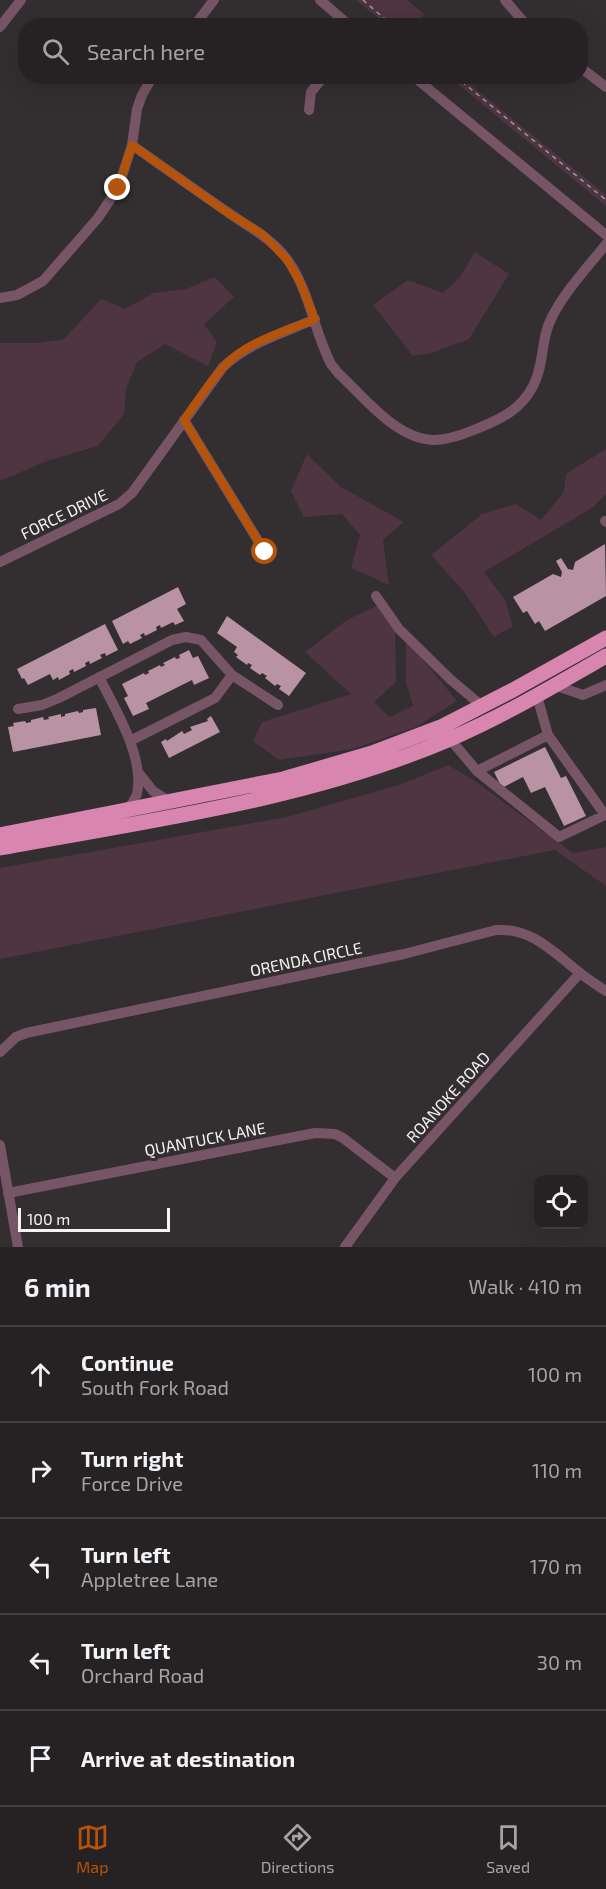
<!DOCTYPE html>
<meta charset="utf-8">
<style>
body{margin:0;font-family:"Exo 2",sans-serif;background:#322f31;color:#f1f3f6}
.controls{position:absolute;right:18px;bottom:18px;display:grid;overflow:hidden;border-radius:12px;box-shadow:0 6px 24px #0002}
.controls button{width:54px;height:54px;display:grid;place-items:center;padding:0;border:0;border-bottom:2px solid #423f41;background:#262224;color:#f1f3f6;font:30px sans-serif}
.scale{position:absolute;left:18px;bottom:15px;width:152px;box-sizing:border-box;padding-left:6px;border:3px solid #f6f2f4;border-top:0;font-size:16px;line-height:21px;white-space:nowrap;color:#f6f2f4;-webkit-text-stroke:4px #332e30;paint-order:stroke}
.stop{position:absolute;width:18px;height:18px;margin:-14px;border:4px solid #b45309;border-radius:50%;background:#fff}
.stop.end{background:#b45309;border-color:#fff;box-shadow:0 2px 6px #0008}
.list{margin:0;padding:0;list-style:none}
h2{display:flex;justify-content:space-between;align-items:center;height:78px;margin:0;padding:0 24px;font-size:26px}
h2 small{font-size:20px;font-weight:400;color:#a4a4a6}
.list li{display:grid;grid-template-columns:39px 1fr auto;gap:18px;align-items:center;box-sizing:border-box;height:96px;padding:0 24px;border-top:2px solid #423f41}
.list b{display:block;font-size:22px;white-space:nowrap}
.list p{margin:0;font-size:20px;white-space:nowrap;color:#a4a4a6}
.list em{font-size:20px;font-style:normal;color:#a4a4a6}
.icon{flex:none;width:33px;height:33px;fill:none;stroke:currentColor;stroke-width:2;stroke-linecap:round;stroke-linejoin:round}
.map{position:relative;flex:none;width:606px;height:1247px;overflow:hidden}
.search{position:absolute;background:#262224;box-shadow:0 6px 24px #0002;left:18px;right:18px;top:18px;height:66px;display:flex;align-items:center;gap:15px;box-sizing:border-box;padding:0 21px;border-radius:24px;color:#a4a4a6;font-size:22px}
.sheet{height:558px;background:#262224}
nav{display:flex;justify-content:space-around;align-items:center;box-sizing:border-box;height:84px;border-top:2px solid #423f41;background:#262224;font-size:16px;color:#a4a4a6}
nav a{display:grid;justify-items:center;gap:3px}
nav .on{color:#b45309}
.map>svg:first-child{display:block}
.green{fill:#4f3441}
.building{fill:#b992a4}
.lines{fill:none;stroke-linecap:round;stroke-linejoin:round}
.path{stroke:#9d999b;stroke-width:1.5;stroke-dasharray:4.5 4.5;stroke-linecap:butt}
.minor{stroke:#756;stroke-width:10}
.highway{stroke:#d886b0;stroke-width:15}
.route{stroke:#b45309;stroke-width:8}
.labels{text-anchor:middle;stroke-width:6;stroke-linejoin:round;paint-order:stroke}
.street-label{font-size:16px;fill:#f6f2f4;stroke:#332e30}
</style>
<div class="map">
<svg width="606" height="1247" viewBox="0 0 606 1247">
<rect width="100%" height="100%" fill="#332e30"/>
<!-- green -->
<path class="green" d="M356 0H407L424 14 414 25H387Z
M449 77H461L606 195V206Z
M475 252 509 274 469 339 432 353 413 356 373 305 408 280 443 293 460 277Z
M215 277 234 297 204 324 217 342 208 366 165 344 137 362 126 389 124 414 98 446 47 461 0 481V343H39L64 339 101 299 125 309 154 293 186 289Z
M606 449V494L592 508 484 572 505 600 513 626 494 637 465 593 431 555 482 514 516 504 541 520 564 492 566 474Z
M307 454 341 487 404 522 383 540 389 585 351 568 360 535 342 514 304 517 291 491Z
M378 605 395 626 396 682 374 702 389 717 413 706 406 683V639L457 701 416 727 353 749 279 760 253 741 262 722 351 694 305 652 347 620Z
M448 765 472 779 573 853 606 847V886L555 850 0 959V868L287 817 399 785Z"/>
<!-- building -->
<path class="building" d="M605 544 606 596 545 631 539 621 535 624 527 611 523 613 513 597 553 574 561 577 562 572 556 561 561 558 568 569 573 570 575 562Z
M178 587 186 604 177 609 184 621 175 625 173 622 161 628 160 625 156 627 157 630 145 636 144 633 140 635 142 638 130 644 128 641 123 644 112 621Z
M227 616 306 673 289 696 279 689 281 686 277 684 275 686 265 678 267 676 262 673 260 675 250 668 252 665 248 663 247 665 236 657 238 655 234 652 237 647 217 633Z
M105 624 118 650 106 656 105 653 100 655 102 658 90 664 89 661 85 663 86 666 74 672 73 669 69 671 70 674 59 680 58 677 53 680 50 674 28 685 24 678 22 679 17 669Z
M189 650 193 658 198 656 209 678 194 685 192 680 146 703 149 709 133 716 124 698 128 696 122 684 144 673 145 675 149 673 148 671 160 665 161 667 165 665 163 663 175 657 176 659 180 658 179 655Z
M96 708 101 735 13 752 8 727 14 726 13 723 25 721 26 723 31 722V720L43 717 44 720 49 719 48 717 61 714V717L65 716V714L78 711 79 713 83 712V710Z
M211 716 220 732 169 758 161 742 166 739 167 741 182 731 184 734 192 730 190 727 208 721 207 719Z
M545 747 561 778 566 776 586 816 564 826 545 787 531 793 523 777 502 788 494 772Z"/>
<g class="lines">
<!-- path -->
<path class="path" d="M363 0 393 26
M455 76 606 200"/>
<!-- minor -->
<path class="minor" d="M320 0 350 26
M505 0 527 26
M194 26 214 0
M0 27 21 0
M580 67 606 87
M413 76 606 235
M309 110 311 92 324 76
M132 145C163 167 194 189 226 211 248 227 273 238 289 262 310 293 314 331 331 364L338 373C364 397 396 439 433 440 449 440 466 433 481 427 503 418 522 408 533 386 545 364 540 339 552 317 565 291 588 267 606 244
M0 298 17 295 43 281 98 218 118 188 123 173 132 145 137 109 142 95 153 76
M184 420 265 552
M605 521 606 522
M0 562 119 504 132 493 223 367C248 343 283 333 315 319
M376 596 399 629 450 679 482 706
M99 677C115 709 145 757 137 794 135 799 131 805 128 810
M554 685 583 695 606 685
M18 709 42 705 59 698 172 640 186 637 201 640 232 675 278 705
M450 739 477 771 548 735
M130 741 215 698 232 675
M477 771 559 837 605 815 548 735 537 696
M138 772 153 791 170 802
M0 1052 16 1037 26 1033 404 954 496 930C532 928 552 951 579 972 587 979 597 985 606 991
M0 1145 18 1247
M8 1193 315 1133 335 1134 343 1138 395 1178
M345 1247 395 1178 580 973"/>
<!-- highway -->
<path class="highway" d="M0 835 283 779 372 753 443 726 513 690 606 638
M0 848C151 820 308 800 450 739 504 716 555 685 606 656"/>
</g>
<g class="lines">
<!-- route -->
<path class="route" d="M118 188 132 145 228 213 262 234 273 245 288 261 300 282 315 319C289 330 256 339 234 357 214 374 199 399 184 420L265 552"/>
</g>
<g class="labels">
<!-- street labels -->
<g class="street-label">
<text transform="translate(64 514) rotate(-26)" y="6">FORCE DRIVE</text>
<text transform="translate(306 959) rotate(-12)" y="6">ORENDA CIRCLE</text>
<text transform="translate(448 1097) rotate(-48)" y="6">ROANOKE ROAD</text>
<text transform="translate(205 1139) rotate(-11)" y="6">QUANTUCK LANE</text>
</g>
</g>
</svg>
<div class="controls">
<button><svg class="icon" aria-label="locate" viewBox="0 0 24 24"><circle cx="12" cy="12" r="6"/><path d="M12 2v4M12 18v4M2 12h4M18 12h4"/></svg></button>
</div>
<div class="scale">100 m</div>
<div class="stop" style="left:265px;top:552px"></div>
<div class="stop end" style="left:118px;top:188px"></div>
<div class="search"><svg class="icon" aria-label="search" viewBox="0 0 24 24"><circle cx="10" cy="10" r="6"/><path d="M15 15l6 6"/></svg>Search here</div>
</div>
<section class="sheet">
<h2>6 min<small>Walk · 410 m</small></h2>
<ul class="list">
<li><svg class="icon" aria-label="ahead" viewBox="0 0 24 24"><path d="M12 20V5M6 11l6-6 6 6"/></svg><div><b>Continue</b><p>South Fork Road</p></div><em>100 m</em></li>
<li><svg class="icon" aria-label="right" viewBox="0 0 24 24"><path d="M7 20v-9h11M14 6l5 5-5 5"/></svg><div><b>Turn right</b><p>Force Drive</p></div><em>110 m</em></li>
<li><svg class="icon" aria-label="left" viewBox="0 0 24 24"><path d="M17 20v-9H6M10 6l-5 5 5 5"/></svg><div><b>Turn left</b><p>Appletree Lane</p></div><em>170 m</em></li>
<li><svg class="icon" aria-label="left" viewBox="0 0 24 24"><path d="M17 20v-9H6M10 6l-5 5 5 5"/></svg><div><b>Turn left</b><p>Orchard Road</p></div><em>30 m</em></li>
<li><svg class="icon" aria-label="arrive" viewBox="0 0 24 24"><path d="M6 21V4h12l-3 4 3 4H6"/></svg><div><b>Arrive at destination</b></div></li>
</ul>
</section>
<nav>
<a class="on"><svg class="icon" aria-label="map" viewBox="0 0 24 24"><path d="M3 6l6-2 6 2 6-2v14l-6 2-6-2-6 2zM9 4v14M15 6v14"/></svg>Map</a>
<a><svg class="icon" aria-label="directions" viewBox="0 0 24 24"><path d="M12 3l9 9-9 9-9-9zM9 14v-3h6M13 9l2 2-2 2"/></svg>Directions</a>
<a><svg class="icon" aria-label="saved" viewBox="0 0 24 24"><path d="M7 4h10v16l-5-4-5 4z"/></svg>Saved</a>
</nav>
